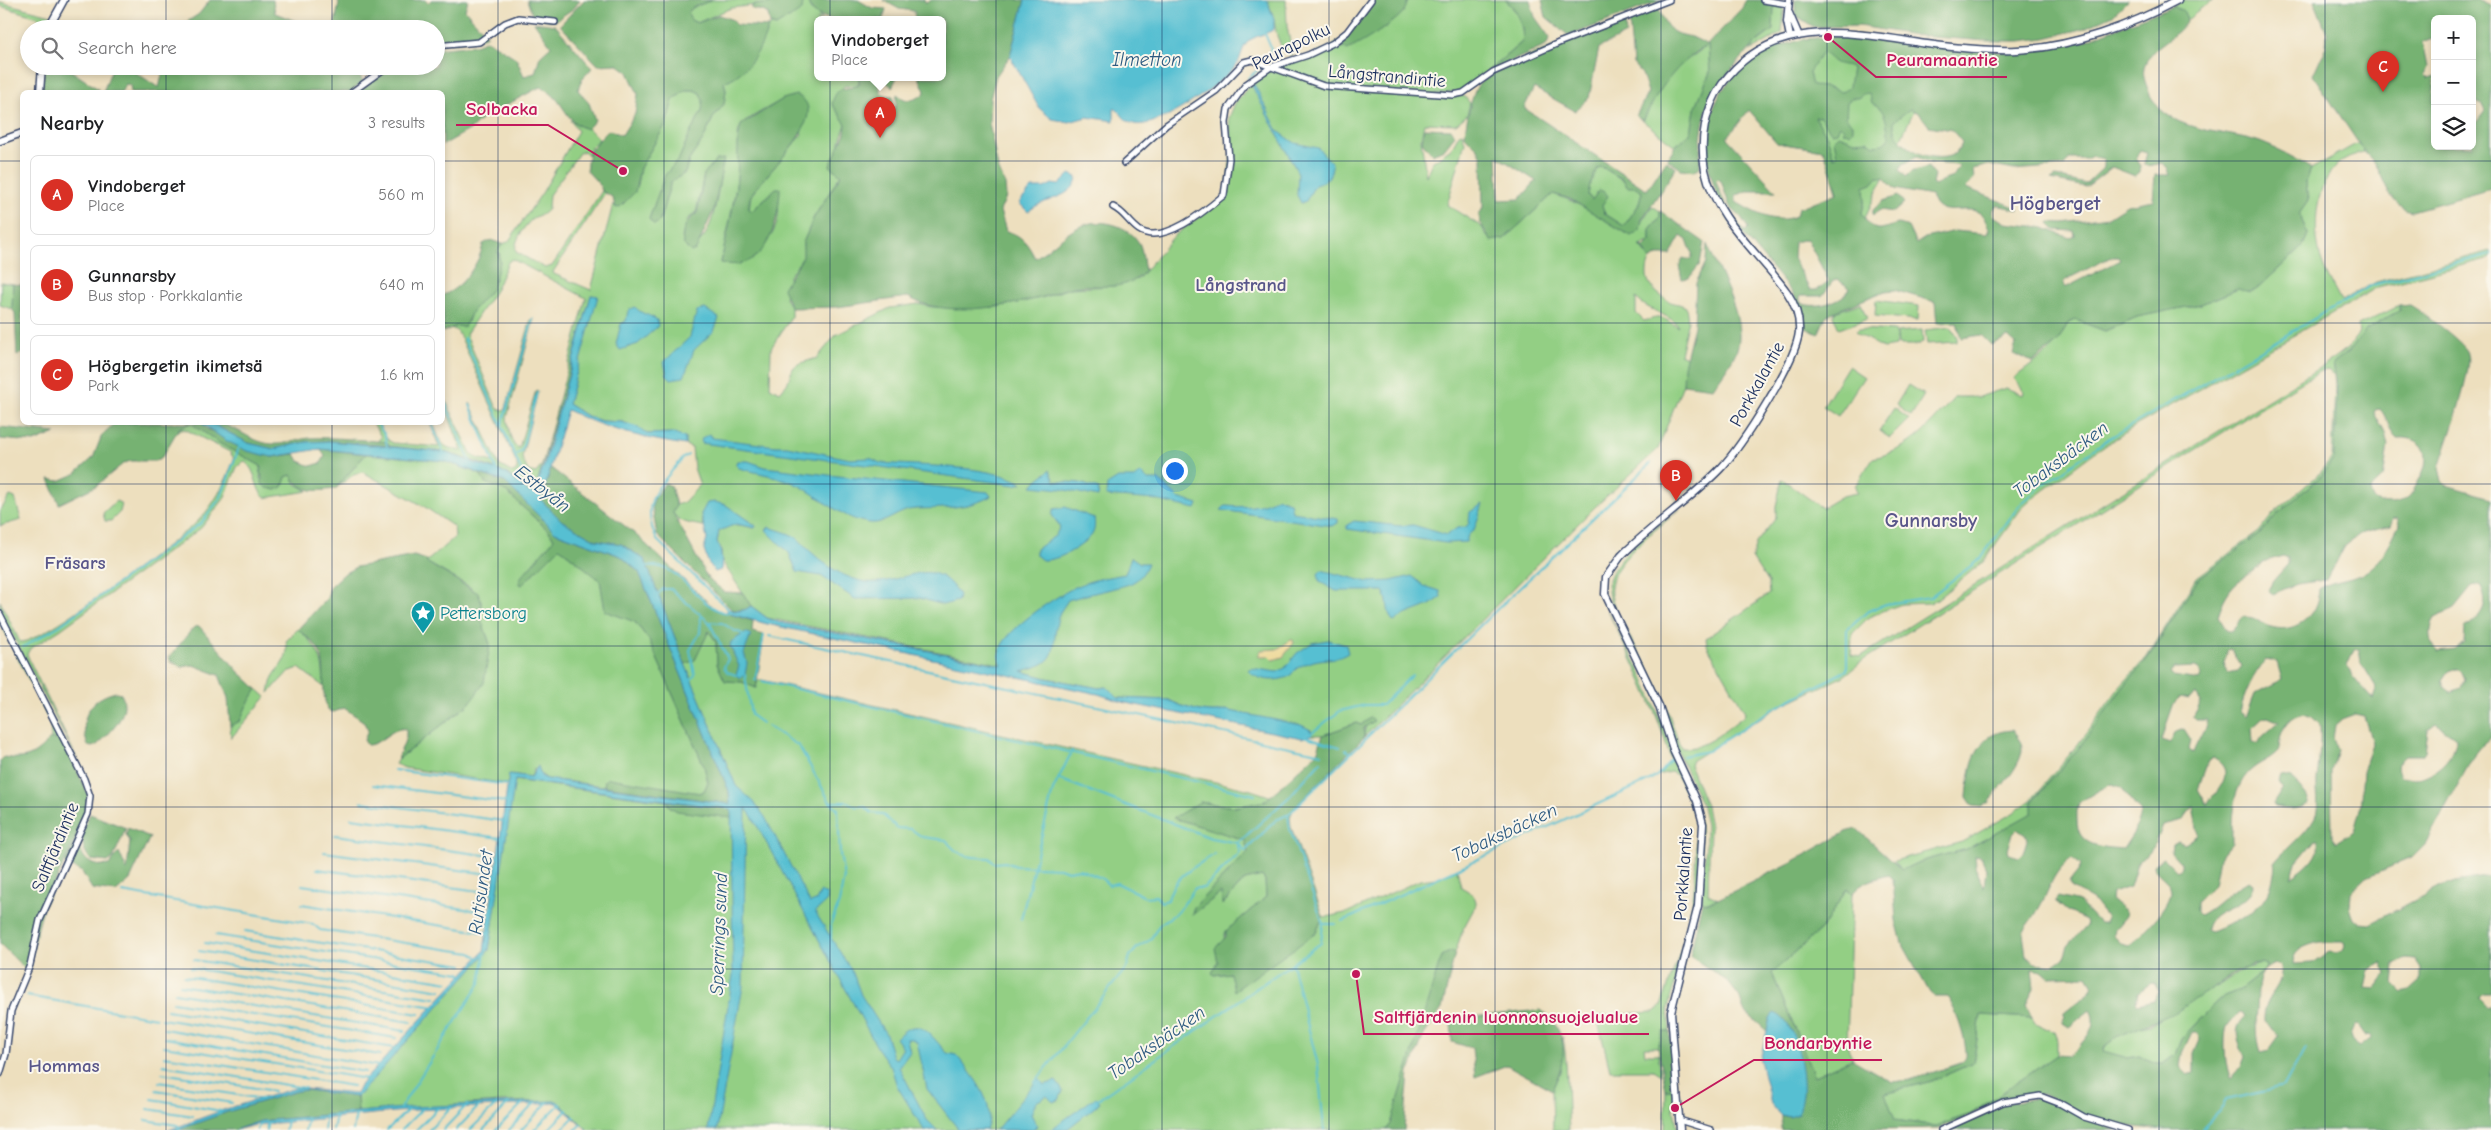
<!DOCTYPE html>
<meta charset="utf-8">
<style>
body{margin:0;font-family:"Comic Neue",sans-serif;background:#f6f6f6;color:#202124}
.controls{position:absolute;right:15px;top:15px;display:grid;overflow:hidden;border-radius:8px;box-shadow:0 2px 8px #0003}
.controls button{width:45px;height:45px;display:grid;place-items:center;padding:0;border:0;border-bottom:1px solid #e0e0e0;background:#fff;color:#202124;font:25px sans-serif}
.you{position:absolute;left:1174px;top:470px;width:18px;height:18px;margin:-12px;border:4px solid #fff;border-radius:50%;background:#1a73e8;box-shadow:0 0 0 8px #1a73e833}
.badge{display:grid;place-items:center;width:32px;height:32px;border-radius:50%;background:#d93025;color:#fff;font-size:16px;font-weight:700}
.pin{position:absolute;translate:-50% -41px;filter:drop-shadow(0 1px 2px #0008)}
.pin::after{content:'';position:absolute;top:26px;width:18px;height:15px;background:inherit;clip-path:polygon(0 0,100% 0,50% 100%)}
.popup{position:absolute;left:814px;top:16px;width:132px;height:65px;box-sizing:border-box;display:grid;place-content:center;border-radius:8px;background:#fff;filter:drop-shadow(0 1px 4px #0005);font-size:16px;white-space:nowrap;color:#757577}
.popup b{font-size:19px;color:#202124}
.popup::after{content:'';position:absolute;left:50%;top:100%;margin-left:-10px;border:10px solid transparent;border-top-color:#fff}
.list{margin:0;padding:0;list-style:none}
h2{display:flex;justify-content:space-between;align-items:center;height:65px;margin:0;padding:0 20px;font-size:21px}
h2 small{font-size:16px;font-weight:400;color:#757577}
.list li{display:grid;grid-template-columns:32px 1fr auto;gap:15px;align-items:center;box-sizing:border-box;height:80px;margin:0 10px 10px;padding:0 10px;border:1px solid #e0e0e0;border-radius:8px}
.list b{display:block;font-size:19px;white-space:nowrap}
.list p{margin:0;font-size:16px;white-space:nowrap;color:#757577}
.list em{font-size:16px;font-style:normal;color:#757577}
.icon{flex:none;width:28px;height:28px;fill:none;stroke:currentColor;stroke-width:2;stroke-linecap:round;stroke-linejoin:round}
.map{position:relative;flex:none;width:2491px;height:1130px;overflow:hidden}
.search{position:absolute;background:#fff;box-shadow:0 2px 8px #0003;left:20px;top:20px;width:425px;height:55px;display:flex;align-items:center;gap:12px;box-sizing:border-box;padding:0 18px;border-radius:28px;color:#757577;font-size:19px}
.panel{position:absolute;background:#fff;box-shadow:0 2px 8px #0003;left:20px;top:90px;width:425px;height:335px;border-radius:8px}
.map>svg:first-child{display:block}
.green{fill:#93cf84;stroke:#577f71;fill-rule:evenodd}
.forest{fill:#76b272;stroke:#487068;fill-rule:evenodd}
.sand{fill:#eeda9e;stroke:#84847e}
.water{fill:#56bfd2;stroke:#387798}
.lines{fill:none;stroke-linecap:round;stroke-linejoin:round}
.stream{stroke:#56bfd2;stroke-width:2}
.minor-casing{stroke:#3a496c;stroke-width:8}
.tertiary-casing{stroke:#3a496c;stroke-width:9}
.minor{stroke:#fff;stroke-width:5}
.tertiary{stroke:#fff;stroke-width:6}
.grid{fill:none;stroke:#1b2f5e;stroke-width:1;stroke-opacity:0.55}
.labels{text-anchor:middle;stroke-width:4;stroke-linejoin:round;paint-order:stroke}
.street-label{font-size:18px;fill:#1b2f5e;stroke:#fbf7ec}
.culture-label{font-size:18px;fill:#0d838f;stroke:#fbf7ec;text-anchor:start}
.water-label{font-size:19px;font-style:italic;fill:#2d5a81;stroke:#fbf7ec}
.neighbourhood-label{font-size:19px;font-weight:bold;fill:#59568a;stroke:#fbf7ec}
.quarter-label{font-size:20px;font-weight:bold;fill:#59568a;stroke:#fbf7ec}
.leader{fill:none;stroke:#c2185b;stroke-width:2}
.callout-dot{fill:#c2185b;stroke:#fbf7ec;stroke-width:2}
.callout-label{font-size:19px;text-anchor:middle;font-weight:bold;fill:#c2185b;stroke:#fbf7ec;stroke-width:4;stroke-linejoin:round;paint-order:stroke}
</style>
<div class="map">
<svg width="2491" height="1130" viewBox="0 0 2491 1130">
<rect width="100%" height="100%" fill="#fbf7ec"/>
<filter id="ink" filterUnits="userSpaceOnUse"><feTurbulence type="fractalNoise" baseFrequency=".02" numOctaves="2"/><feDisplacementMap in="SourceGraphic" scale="10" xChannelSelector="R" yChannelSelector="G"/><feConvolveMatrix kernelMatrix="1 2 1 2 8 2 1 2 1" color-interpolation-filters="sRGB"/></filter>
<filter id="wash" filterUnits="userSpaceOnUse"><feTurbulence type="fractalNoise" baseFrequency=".0096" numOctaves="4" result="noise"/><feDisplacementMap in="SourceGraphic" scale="20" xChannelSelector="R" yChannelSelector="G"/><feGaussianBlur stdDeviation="1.12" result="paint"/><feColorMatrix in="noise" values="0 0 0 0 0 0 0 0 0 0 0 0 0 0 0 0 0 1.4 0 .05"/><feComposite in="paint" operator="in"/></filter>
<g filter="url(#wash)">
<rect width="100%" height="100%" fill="#eddfbe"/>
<!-- green -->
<path class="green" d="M712 0H808L810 9 823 19H818V77H859V85L844 86 832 104 846 124 840 141 841 174 814 217 803 243 804 256 789 276 785 298 791 308V317L771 348 770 387 780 392 787 384 793 368 798 364 817 358 836 335 890 308 918 304 932 307H997L1045 297 1069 288 1114 286 1138 279 1174 236 1226 196 1232 147 1229 118 1235 103 1255 79 1270 69 1328 49 1338 42 1342 48C1364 37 1401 26 1408 0H1505C1516 8 1525 28 1522 42L1464 91 1435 95 1464 96 1470 103 1467 115 1456 124 1424 123 1421 139 1426 176 1432 162 1451 149 1459 134 1462 133 1465 142 1447 205 1482 227 1486 235 1504 239 1553 194C1580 202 1602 219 1626 233L1640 224 1652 206 1660 211V217L1650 229V241L1641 246 1650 260C1642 279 1650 289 1667 300 1672 304 1680 303 1686 307L1688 320 1680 354 1687 357 1683 384 1658 449 1594 508 1364 737 1366 721 1361 725 1356 723 1323 735H1311V730L1225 710C1212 716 1183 708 1169 700L1118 698 1107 687 1099 688 1046 678 990 662 767 618 751 606 722 561 721 549 717 542 719 531C732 522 741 525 754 528V524L747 520 701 514 703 526C693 524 678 523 673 513L676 505 684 502 700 485 694 468 692 448 685 445V438L672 433 646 434 637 427 622 422 602 421 585 415 568 404 597 296 591 295 535 491 530 493 507 474 477 462 444 452 389 446 387 442H377L381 437 373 423H378L388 440 393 443 439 447 430 423H433C442 443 439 447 462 451L443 401 444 397 471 453 477 458 493 462 470 403 499 465 513 473 517 470V464L462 340 457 331 451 328 468 322 472 310 492 289 500 255 498 251 502 244 508 242 542 193 578 131 570 120 581 127 588 128 599 139 591 147 588 155 584 151 579 153 549 195 548 209C544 215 539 214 534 218 526 223 513 242 516 252L545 268 552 266 602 191 605 193 553 272 554 274 591 290 613 204 616 208 637 185 640 168 666 124 673 100 686 90H694L700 93 704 101 702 111 690 133 679 159 665 175 649 219 659 222 671 182 685 173 689 160 703 140 713 118 724 104 726 90 724 82C740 76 763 44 768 27L772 25 776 26 785 19 799 0 731 8 697 23 691 20 688 13 692 8ZM783 99 802 134 751 195 749 209 752 211 776 188C780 203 780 224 770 237 765 243 730 258 721 262 728 230 735 197 739 164 740 153 735 134 741 126 745 119 774 105 783 99ZM723 159C719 180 716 227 700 241 696 244 691 247 687 249L682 237 688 219 696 213 704 174ZM512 259 586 298 542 465 536 473 528 471 522 458 523 452 538 391 536 390 519 448 514 445 510 435 507 418 534 319H531L506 408 504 410 498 409 496 406 466 334 496 289 508 262ZM1636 298C1647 311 1675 316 1678 327 1662 318 1664 315 1644 321L1636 313Z
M1267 0H1286L1287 27 1292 51 1291 56C1278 48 1276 33 1274 20 1273 13 1269 6 1267 0Z
M2184 0H2213L2196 12 2187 21 2184 12 2173 6Z
M0 2 51 15 45 29H41V21L38 17 0 6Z
M1774 4 1781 6 1784 11 1782 33 1750 51 1756 43 1773 30Z
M1708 45 1710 72 1695 109 1691 133 1675 146 1643 121 1659 89 1676 68Z
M1800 49 1826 51 1841 59 1902 110 1915 108 1853 244 1824 150 1777 143Z
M2358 143 2365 153C2319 156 2311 215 2319 251 2322 269 2333 285 2341 301L2376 282 2491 251V258L2378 287 2137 425 2099 449 2032 499 2021 509 1983 562 1937 599 1930 603 1902 604 1888 609 1869 617 1852 634 1851 655 1860 657 2330 361 2347 349 2359 333 2358 326 2399 306 2400 311 2367 330 2349 351 2333 363 2337 386 2334 458 2319 478 2275 516 2261 533 2199 578 2148 658 2121 690 2078 749 2032 801 2033 813 1967 849 1919 862 1902 870 1894 861 1962 842 2013 813 2031 800 2076 747 2119 688 2147 657 2197 577 2259 532 2273 514 2317 476 2332 457 2335 386 2334 375 2328 370 2320 371 1865 659 1844 676 1778 707 1691 761 1690 766 1706 806 1710 827 1708 894 1718 899 1703 903 1702 901 1706 841V825L1701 803 1675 746 1653 685 1611 603C1608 595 1607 588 1609 580 1616 554 1659 525 1680 509 1660 527 1628 549 1615 573 1612 579 1610 588 1611 595 1616 620 1639 650 1651 673 1663 695 1671 720 1679 744L1682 748C1705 750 1726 729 1744 716L1745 712 1707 645 1706 638 1769 594 1768 583 1752 558 1756 543 1776 518V506L1782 479 1822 508 1842 496 1857 493 1855 486 1873 458C1912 450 1930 424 1955 397H1979L2006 388 2023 395 2024 392 2014 378 2046 354 2057 342 2068 323 2076 320 2105 331 2137 317 2201 304 2238 289 2256 290 2303 246 2308 234 2299 214 2308 201 2306 182 2311 169Z
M1602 167 1642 192 1638 206 1624 226 1605 214 1596 192 1595 199 1592 200 1588 195 1590 184 1598 168Z
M1 282 13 284 12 309 0 305Z
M1876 300 1919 306 1918 320 1875 316Z
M1861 303 1867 319 1839 329 1833 315 1835 312Z
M1951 327 1957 336V342L1927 344 1925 330Z
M1859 329 1893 331 1896 332V346L1883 348 1855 332Z
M1922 330 1923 342 1919 345H1898L1897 332Z
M1848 366 1864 377 1838 416 1823 406Z
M1908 385 1924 395 1911 416 1896 405Z
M1894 408 1909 419 1890 438 1879 431Z
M191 423 219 443 261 466 260 479 276 490 282 487 286 477 291 475 296 484 308 491 265 498C254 489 258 471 244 461L237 467 224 499 201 528 60 630 30 649 27 654 31 664 83 771 0 611V601L20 642C41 644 171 543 195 524 214 506 225 484 234 459L230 452 194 434 185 429 177 431 185 424Z
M366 454 444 461 480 474 485 483 504 490 549 531 554 539 519 582 559 547 600 580 602 590 623 616 635 622 649 640 704 766 708 782 704 791 700 793 605 780 604 786 547 779 534 769 531 777 511 774 507 784 405 768 395 764 397 760 469 704 487 659 490 644 481 619V601L470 587 426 562 455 537 454 527 425 507 363 472 354 474 335 489Z
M10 496 15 498 21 520 0 526V511Z
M116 501 122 504 120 512 111 521H105L103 513Z
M1607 610 1642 674 1697 811C1710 871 1689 938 1671 996L1668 1009 1670 1032H1663L1658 1047H1644L1645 1054H1658L1661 1075 1653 1070H1610L1598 1021 1599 1017 1603 1015 1654 1012 1661 1006 1684 941 1692 906 1695 879 1696 823 1685 791 1677 775 1671 772 1658 775 1671 760C1656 707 1632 659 1607 610Z
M0 617 60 734 55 740 51 738 50 723 0 622Z
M298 629C320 650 323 657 324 687L299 668 288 672 269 693C270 688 271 681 273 677 280 665 290 658 286 641Z
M708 631 716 641 717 664 725 681 742 682 756 688 758 680H762L1251 790 1272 797C1250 811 1224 806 1200 802L1174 818 1245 840 1248 852 1194 907 1192 914 1221 892 1223 904 1245 880 1262 876 1265 880 1266 897 1226 931 1214 975 1230 973 1316 933 1323 916 1327 917 1349 912 1420 880 1436 878 1457 869 1461 887C1468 891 1477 895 1476 905L1463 929 1455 953 1450 952 1391 1124 1386 1130H588L557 1101 499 1102 358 1112 357 1097 364 1087 489 950 514 780 666 801 670 807 745 808 685 664 695 660Z
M257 689 266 697 231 738 230 726 240 721 246 706Z
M1847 888 1852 894 1847 1044 1852 1059 1814 1076 1772 973 1823 927Z
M2261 963 2266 965 2265 970 2240 990 2224 996 2210 1009 2181 1039 2175 1055 2164 1063H2156L2139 1056 2128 1058 2103 1052C2108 1035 2135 1028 2150 1025 2173 1011 2197 997 2220 984 2235 976 2244 966 2261 963Z
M1981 1015 2032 1018 2035 1023 2054 1032 2057 1040V1055L1971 1114 1936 1126 1895 1120 1884 1093 1932 1081 1973 1063Z
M1563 1037C1568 1068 1567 1099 1569 1130H1553L1552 1090 1560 1072Z
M1675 1088 1673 1105 1678 1130H1665L1666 1090Z"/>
<!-- forest -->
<path class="forest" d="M210 0H273L275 13 316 29H176L199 14Z
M337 0H425L428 3 431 0H468L465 10 487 35 478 40 436 44V29H334L339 3Z
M527 0H580L574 8 555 21 533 17Z
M584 0H712L692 8 688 13 691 20 697 23 719 15 733 20 736 25 768 27C761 51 748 73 724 82L726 90 724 104 713 118 703 140 689 160 685 173 671 182 659 222 654 225 649 219 665 175 679 159 690 133 702 111 703 101 700 93 694 90H686L673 100 666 124 640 168 635 192 620 207 616 208 612 197 602 191 600 185 587 171C585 152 597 142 609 130L622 135 635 114 638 94 628 72 617 64 598 65 560 25Z
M799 0 803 3 802 10 776 26 770 24 768 14 763 11 752 9V5Z
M808 0H858L872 8 886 9 883 19C864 19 810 28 808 0Z
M883 0H924L926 3 932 0H1025L1010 56 996 76 990 99 989 123 998 168 1005 184 1006 197 1000 211 1006 231C1022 235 1028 244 1035 258 1050 249 1064 234 1079 227 1098 217 1130 224 1140 245 1143 252 1143 263 1145 271 1123 296 1097 281 1069 288 1060 290 1052 295 1043 297 1006 307 942 318 908 297L837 307 791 308 783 288 803 257V243L814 217 841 175 830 166 845 133 846 124 832 104C837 84 844 91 859 85V77H897L892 87 882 78 878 81 881 93 887 96H893V105L879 123 882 124 896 106 897 94C907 103 913 101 924 94L925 91 919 77H942V19H915L914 11 899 9Z
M1374 0H1408C1407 4 1406 8 1404 11 1398 21 1358 46 1347 50L1338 42 1348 34Z
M1505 0H1530L1535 17 1550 38 1546 46 1487 72 1522 42C1525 28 1517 8 1505 0Z
M1542 0H1662L1569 36 1546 17Z
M1746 0H1761L1774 4 1773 30C1767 35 1760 38 1755 44 1713 89 1700 103 1700 167L1694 171 1681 169 1667 159 1675 146 1691 133 1695 109 1710 72 1708 45C1676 63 1659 89 1643 121L1636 116 1648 92 1642 74 1633 64 1629 19 1657 6C1674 47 1679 26 1707 45L1742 8Z
M1795 0H2128L2113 15 2082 29 2045 38 2020 41H1987L1921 36 1859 26 1814 27 1795 15Z
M2314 0H2476L2491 6V189L2412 211C2384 206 2386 169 2365 153L2313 75 2326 46 2327 33ZM2435 19H2472V101L2482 105 2485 111 2476 123 2472 122V146H2435V101H2433L2435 77 2429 79 2424 75 2427 67 2422 42 2435 37Z
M2173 6 2184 12 2187 21C2177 38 2152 45 2145 64 2142 72 2144 79 2147 87 2161 134 2223 129 2260 142 2278 149 2296 158 2311 169L2306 182 2308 201 2299 214 2308 234 2303 246 2256 290 2250 292 2238 289 2201 304 2137 317 2105 331 2076 320 2068 323 2057 343 2033 362 2013 354 2016 344 2008 337 1991 345 1981 335 1961 338 1957 322 1937 323 1935 302 1894 290 1885 291 1831 313 1826 317 1818 334 1802 326 1800 312 1793 294 1725 212 1718 199 1707 162 1706 138 1711 114 1721 92 1736 72 1767 50 1804 39 1857 35 2008 53 2084 41ZM1822 53C1829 55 1830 60 1836 63 1842 66 1847 64 1852 68L1849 86 1844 91 1840 92 1826 87 1812 86 1809 72ZM1869 93 1872 103C1887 110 1886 122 1889 138L1883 144 1874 145 1867 140 1855 141 1839 135 1834 140 1837 156 1834 157 1827 136 1815 117H1820L1832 133 1837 132 1840 125 1844 129 1843 132 1850 133 1853 129V124L1846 118 1847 102 1852 98H1858L1863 94ZM1910 109 1919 113 1929 126 1952 130 1962 142C1956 173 1892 153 1894 121ZM1749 110 1777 143 1824 150 1838 193 1798 208 1796 216C1775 225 1755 213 1736 202V196L1746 191H1776L1727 138ZM2140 151 2147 153 2144 164 2147 166 2162 163 2167 167 2170 175H2155L2153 200 2127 205 2108 217 2063 223 2050 222 2049 224 2055 230 2074 231 2075 236 2070 238 2041 227 2005 223 1994 216 1993 211 1996 205 2019 210 2015 207 1966 188 1974 179 1973 169 1989 165 2014 170 2064 166 2069 159H2086L2092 156 2104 159V167L2086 184 2056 177 2051 180 2086 187 2112 167 2135 176 2140 172 2141 166 2136 158ZM1917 157 1931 163 1957 165 1959 167 1953 177 1941 181 1935 186 1932 184 1934 175 1928 167 1911 172 1906 177 1900 170 1903 164ZM1878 177 1884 178 1895 189 1931 196C1940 223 1968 201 1982 215 1985 218 1987 225 1989 229L1987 234 1955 231 1925 238 1916 244 1908 227 1898 224C1880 229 1874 236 1862 213L1865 200 1864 187 1872 184ZM1718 179 1721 181 1730 207 1741 217 1748 228 1745 232C1732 216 1722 201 1716 181ZM1807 239 1829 281 1817 290H1810L1793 258 1794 242ZM2111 257H2118L2120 260 2065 288 2063 283 2067 279ZM1838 280 1850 288C1845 301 1812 311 1800 302V296H1822L1833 281Z
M1621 20 1625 24 1626 34 1599 48 1589 98 1575 111 1534 88 1524 108 1647 190 1666 161 1676 168 1642 219 1640 230 1631 236 1570 199 1553 194 1504 239 1491 241 1481 224 1479 216 1483 207 1482 157 1478 149 1465 136C1465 126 1472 92 1479 84 1493 67 1595 31 1621 20ZM1497 156 1536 181 1520 199 1499 200ZM1602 167 1624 180 1627 187H1636L1642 192 1638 206 1624 226 1605 214 1602 205 1608 196 1605 192 1599 190 1592 200 1588 195 1590 184 1598 168Z
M534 22 555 25 592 68 582 79 578 90 589 103 595 120 587 129C563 122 565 97 540 87L484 117 471 129 443 145 442 92H356L393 66H436V49L475 45 487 40 516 58 524 76 535 73 540 56 551 46Z
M44 66H64L98 89 97 92H42Z
M113 66H126L159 88 164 66H355L363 82 350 92H131L130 85 126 84 121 92H103Z
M796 95C837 112 762 176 752 194 749 199 749 204 749 209L752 211 776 188H780C779 223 766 274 721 263 726 237 733 212 736 186 739 169 736 138 741 125L783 99Z
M1424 128 1451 129 1455 135 1444 149 1432 154 1422 142Z
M724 159 714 209 696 250 691 252 683 244C681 230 686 221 697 213L704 174 716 160Z
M1898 196 1904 203 1894 212 1880 210 1873 215V210L1883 201Z
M1660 211 1704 242 1700 264 1689 278 1682 279 1679 266 1683 258 1690 260C1696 252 1688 247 1687 240L1681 236 1670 255H1658L1650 260 1644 249 1640 246 1644 247 1650 241V229L1660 217Z
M491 240 502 244 498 251 500 262 492 289 473 310 464 327 457 326 443 332V295C461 289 480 263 483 244Z
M1707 244C1718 272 1747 319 1737 349 1732 363 1721 376 1713 388L1683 384 1684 366 1694 326 1696 283 1706 262Z
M13 284 22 285V353L17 356 15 313 12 309Z
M2410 305C2422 312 2463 341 2468 353 2474 369 2445 448 2439 468L2442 481 2446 485 2491 498V737L2478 748 2424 846 2413 857 2367 877 2351 892 2350 907 2354 918 2360 923 2370 924 2438 888 2455 882 2491 876V993H2483L2479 997 2488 1008 2491 1006V1130H2163L2110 1124 2075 1110 2044 1094 2027 1095 1996 1102 1964 1119 1939 1128 1781 1130V1115L1790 1117 1770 1018 1767 1031 1744 1011 1739 996 1727 981 1690 956 1702 901 1706 903 1718 899 1794 861 1846 832 1857 829 1902 870 1919 862 1967 849 2032 813V802L2078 749 2121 690 2148 658 2199 578 2261 533 2275 516 2319 478 2334 458 2337 386 2333 363 2349 351 2366 330 2399 311V306ZM2380 409C2388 418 2388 430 2397 438 2429 436 2432 459 2418 482 2415 487 2412 495 2407 498 2399 504 2391 505 2381 503 2374 502 2371 498 2370 490L2383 478 2388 446 2385 433 2374 413 2375 410ZM2393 518 2398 519 2399 525C2390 543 2380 566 2360 575 2347 580 2331 581 2319 589 2318 616 2295 636 2268 626 2256 622 2259 617 2243 617L2231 631 2226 629 2218 616C2222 601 2229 588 2241 579 2251 571 2253 575 2262 562L2283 556 2288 558V564L2273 581 2268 590 2273 594 2296 584 2326 580 2344 546 2360 534 2390 526ZM2480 585C2491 604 2481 617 2465 628L2464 643 2454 650 2439 652C2428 642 2428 632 2433 619L2454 609 2472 587ZM2231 649 2242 666 2238 671 2228 673 2224 663 2227 650ZM2359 649 2361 662 2376 687 2372 699 2352 676 2347 666 2354 650ZM2266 660 2277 662 2282 680 2255 694 2246 717 2240 712C2244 694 2253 674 2266 660ZM2195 667 2199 669 2201 676 2199 680 2173 676 2170 672 2175 668ZM2454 669 2461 671 2465 680 2461 688 2451 692 2444 687 2442 680 2448 671ZM2196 694 2201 702 2193 717 2196 720H2207C2205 732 2197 741 2193 753L2189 750 2191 740 2184 729 2176 732 2170 743 2161 740 2174 703 2180 697 2188 699ZM2304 714 2312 717 2320 725C2321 744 2319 760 2317 779 2316 790 2320 807 2315 817 2305 835 2287 847 2274 863 2276 870 2273 876 2272 882 2264 913 2236 921 2210 932L2206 930C2208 906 2253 908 2253 884L2249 881C2230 888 2218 906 2200 915L2197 912V902L2214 885 2219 858 2232 843C2232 819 2231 789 2250 771 2258 763 2270 760 2278 751 2280 747 2279 744 2280 740 2282 726 2291 716 2304 714ZM2355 714 2364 716 2372 743 2363 772 2360 809 2354 831 2336 842 2332 836 2331 771 2338 750 2333 738 2335 726 2344 718ZM2268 717 2279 722 2262 737 2258 744 2253 742 2252 728 2263 718ZM2436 724 2456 738C2456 756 2435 776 2416 778 2411 778 2405 776 2400 776 2395 765 2397 763 2405 755H2422L2425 751 2428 730ZM2213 758C2239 772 2216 791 2207 805L2198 789 2208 761ZM2111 784 2121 787 2141 812 2134 832 2123 849C2102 847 2077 847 2077 820 2077 813 2076 807 2081 802 2085 798 2105 787 2111 784ZM2193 806 2198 835 2185 844 2177 841 2172 844 2171 852 2181 863V868L2177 871 2164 858 2154 865C2156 875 2166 878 2170 886 2177 902 2144 930 2135 941L2129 945 2121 943 2114 936 2115 929 2126 916 2125 911 2111 900 2112 893 2130 887 2137 864 2156 843 2163 825 2183 820ZM2017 829 2028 837 2023 853 2019 857 2009 854 2008 850 2013 833ZM2315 840H2318C2320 857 2304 868 2291 877L2296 863ZM1975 856 1981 857 1986 868 1984 888 1977 874ZM2072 858 2081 865C2079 873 2073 875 2070 883L2072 888 2093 900 2107 918 2105 923H2099L2079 902 2058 897 2055 901 2067 911 2086 920 2087 925 2068 946 2064 958 2054 965 2035 963 2026 956 2023 932C2029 924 2034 917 2039 908 2051 888 2051 873 2072 858ZM1889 875 1893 879 1896 920 1902 943 1930 993 1935 997H1947C1955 1006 1966 1040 1966 1053 1967 1058 1964 1060 1961 1063L1910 1080 1892 1082 1852 1059 1814 1076 1772 973 1823 927 1847 888 1852 894C1861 882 1874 879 1889 875ZM2319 942H2343L2346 944 2343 951 2337 953 2329 952 2313 963 2293 964C2293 949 2306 946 2319 942ZM2406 959 2415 960 2421 969V981L2410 991 2403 993 2393 983 2395 964ZM2261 963 2266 965 2265 970 2240 990 2224 996 2210 1009 2181 1039 2175 1055 2164 1063H2156L2139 1056 2128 1058 2103 1051 2105 1046 2119 1036 2176 1012 2235 973 2252 964ZM2382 963 2387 973 2375 989 2365 988 2369 970ZM2277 964 2281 966C2284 991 2263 992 2264 1022L2279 1036 2269 1050 2260 1052C2255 1036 2256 1025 2257 1009 2259 992 2254 968 2277 964ZM2032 969 2042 971 2049 977 2087 976 2093 986 2088 994 2064 1013 2063 1023 2069 1027 2090 1010C2101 1027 2080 1045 2069 1056L2057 1055 1971 1114 1936 1126 1895 1120 1885 1093 1932 1081 1973 1063 1981 1015 2032 1018 2026 1005 2034 988ZM2151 983 2155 984 2159 992 2154 1000 2138 1004 2136 1002 2138 992ZM2240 1012 2243 1013 2245 1017C2231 1031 2239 1041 2245 1057L2241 1067 2231 1079C2225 1070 2223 1038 2227 1027 2229 1023 2236 1016 2240 1012ZM2354 1025 2358 1026 2365 1036 2369 1035 2373 1037 2360 1047 2353 1042 2350 1035ZM2192 1032H2197L2200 1039 2194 1053V1073L2188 1075 2180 1067 2182 1053Z
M115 423H201L207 429 272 457 295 454 299 461 311 466 321 463 325 456 320 449 366 454 335 489C316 491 303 494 291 475L286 477 283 487 276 490 267 488 262 484 261 466 219 443 191 423 179 428 162 457 155 461H131L124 463 96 486 59 504 49 479 59 481 75 474 93 458 102 435Z
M211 423C233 422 250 443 272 444 285 445 298 439 310 438 336 437 362 440 387 442L389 446 329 441 306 442 274 449 248 443Z
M0 427 56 433 34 442 0 439Z
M551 468 635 534 716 610 753 621 752 632 764 635 756 688 742 682 725 681 717 664 716 641 709 631 695 660 685 664 645 560 621 544 596 540 562 521 541 500Z
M480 474 505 482 555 532 621 556 639 572 729 791 730 804 604 786 605 780 609 778 700 793 704 791 708 782 704 766 649 640 635 622 605 611 600 580C592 575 564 549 559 548L522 585 519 584 520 578 554 539 549 531 504 490 485 483Z
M665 483 671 486 676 505 673 513 707 577 724 592 743 593 751 606 746 610H732L657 535 652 506 655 497Z
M414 556 427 560 426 562 478 593 481 601V619L490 644 484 683 469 704 397 760 406 738V729C392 726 381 745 367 745L364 740 368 730 363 721 344 708 334 712 329 711C319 697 328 670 320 652 315 642 305 636 298 629L327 598 330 587 345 573 356 567Z
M199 626 238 671 257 689 246 707 240 721 230 726 228 698 219 675 193 665 182 667 168 659 193 628Z
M116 692 121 694C132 713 110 733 97 745L92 747 88 746C78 719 89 698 116 692Z
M1371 717 1374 721 1364 728V737L1294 808 1290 817 1291 827 1323 916 1316 933 1234 991 1230 973 1214 975 1212 973 1218 962 1215 948 1226 937V931L1266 897 1265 880 1262 876 1245 880 1222 905 1221 893 1192 915 1194 907 1248 852 1245 840 1173 818 1200 802 1235 807 1265 801 1317 753 1323 735 1356 723 1361 725Z
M2012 730C2015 734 2019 739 2021 743 2028 761 1997 790 1988 803L1981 807 1973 806 1967 797C1970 766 1974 732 2012 730Z
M60 734 88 794 85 818 43 908 27 971 0 944V761L4 757C28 761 35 755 51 738L55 740Z
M2281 776 2292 778 2307 797 2309 804C2296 810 2289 810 2275 807L2273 804 2283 788 2279 782Z
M666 801 731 809 732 818 677 811 670 807Z
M90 814 126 828 113 858 108 862 91 860C78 845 82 831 90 814Z
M128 828 150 837 130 880 116 892 92 889 82 872 65 863 77 839C82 858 88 868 109 865L119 852 127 871 130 841 126 835Z
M1452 951 1455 953 1442 1009 1424 1035 1409 1073 1404 1130H1386L1391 1124 1439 964 1443 955Z
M1541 1010C1570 1033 1567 1058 1552 1090L1507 1065 1475 1077 1472 1048 1452 1042 1451 1019Z
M1663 1032H1670L1675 1088 1666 1090 1658 1047Z
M307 1090 357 1097 358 1112 261 1121 235 1130H178L227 1112 297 1091Z
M2037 1098C2065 1103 2089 1123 2117 1130H1951L2006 1103Z"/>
<!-- sand -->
<path class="sand" d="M1291 640H1293L1294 643 1283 657 1273 660 1269 656H1258L1261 650 1277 649Z"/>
<!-- water -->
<path class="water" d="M1025 0H1267L1274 19V29C1266 35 1254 35 1247 43 1242 48 1241 58 1237 64 1223 83 1159 130 1134 124 1123 121 1122 112 1114 108V121L1087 117 1069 122 1052 119 1039 108 1010 56Z
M1254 84 1278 131 1295 143 1318 148 1332 163C1332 176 1328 181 1315 185L1306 201 1301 203 1297 195 1298 173 1252 86Z
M1070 174 1077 177C1075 199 1043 197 1028 212L1019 203 1032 188H1044L1052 184 1059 185Z
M591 295 598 296 568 404 585 415 601 421 622 422 637 427 647 434 672 433 685 438V445C645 439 604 429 567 410L541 500 562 521 596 540 621 544 645 560 685 664 736 786 754 802 765 817 810 903 816 901 820 892 827 895V901L815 912 853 973 861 995 886 1034 893 1057 896 1059 903 1048 896 1038C919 1013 930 1035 947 1053L956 1055C972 1074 998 1104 986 1130H959L927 1089 917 1042 912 1039H907L910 1052 899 1067 927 1120 937 1130H924L897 1086 891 1067 878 1049 753 818 746 808 743 986 717 1130H708L733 975 731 809 515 780 489 950 357 1097 307 1090 297 1091 227 1112 178 1130H169L226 1109 296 1088 356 1094 361 1084 484 951 509 774 531 777 538 766 541 776 547 779 730 804 729 791 639 572 621 556 555 532 505 482 444 461 320 449 272 457 247 451 225 440 201 423H211L248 443 274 449 306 442 329 441 444 452 507 474 530 493 535 490 544 465Z
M635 307C642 315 649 314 657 320L658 326 638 344 620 350 616 344 621 324 626 321 628 311Z
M705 309 719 318 714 331 694 350 684 377 671 379 667 375 664 362 690 337 697 311Z
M709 434 712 438 776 446H787L850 459 870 458 880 463C918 466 990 465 1022 483L1015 485 701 443 702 438Z
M738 461H748L765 467 828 475 988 492 991 496C969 509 940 508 916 509 899 509 887 525 870 523 844 520 823 499 800 486 781 476 759 474 739 468L735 464Z
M1050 470 1055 481 1080 483 1099 489 1098 497 1061 489 1032 486 1037 480Z
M1141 473 1148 480H1159L1178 498 1198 504 1196 509 1155 500 1106 496 1107 485 1118 478H1135Z
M1277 498 1290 502 1292 512 1338 519V523L1332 526 1221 510 1225 506C1243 507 1261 508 1277 498Z
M715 502 726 505 756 526 755 528 736 524 719 531 717 542C722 552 722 560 721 570L715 572 708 562 704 550 707 539 701 514 707 503Z
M1483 504 1474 530 1468 535 1466 542 1446 543 1347 529V525L1354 521 1401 526 1413 525 1447 535 1457 528 1466 527 1469 523 1470 512Z
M1065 507 1094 518C1095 524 1095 531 1091 536 1080 548 1058 561 1042 560L1036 555V549L1055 536 1060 527 1052 515 1054 509Z
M769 527C777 530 786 532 794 536 800 539 805 547 810 551 826 566 845 579 867 582 904 586 932 551 959 595L958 601 942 605 920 598 855 599 821 576 797 572 789 553 766 530Z
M1131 557 1140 563H1148C1139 586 1127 584 1107 590 1094 593 1081 596 1068 600 1065 605 1060 611 1058 617 1050 651 1063 661 1022 671L1046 678 1099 688 1107 687 1118 698 1169 700C1183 708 1212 716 1225 710L1301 725 1311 730V735L1302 738 1126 703 1098 694 767 624 726 613 728 609C737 612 743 612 751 606L767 618 778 622 1002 665C1001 662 998 658 999 654 1000 632 1060 593 1080 585 1094 579 1110 577 1125 574Z
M1321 570 1368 582 1391 581 1412 576 1424 586 1440 591 1441 597C1428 610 1408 610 1394 622 1385 613 1390 600 1383 591H1336L1320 582 1318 574Z
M746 632 751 635 744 653 747 663 745 675 740 678 736 675 739 666 730 646 731 642Z
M1328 640 1346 645 1348 653C1338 660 1326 658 1314 661 1308 663 1301 665 1296 669 1293 671 1292 675 1288 677 1275 682 1257 681 1248 670L1251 668 1277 672 1285 668 1297 653 1312 643Z
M1774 1013C1797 1020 1805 1074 1803 1095 1802 1101 1800 1108 1798 1114L1790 1117 1781 1115 1771 1104 1760 1060 1770 1018Z
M1039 1078 1044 1085 1056 1081 1063 1091 1059 1100 1053 1102 1047 1096 1036 1102 1031 1114 1037 1126 1033 1130H996Z
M1096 1097 1100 1103 1066 1130H1050Z
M557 1101 588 1130 556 1103 416 1110 255 1125 235 1130 261 1121 413 1107Z"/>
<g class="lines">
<!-- stream -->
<path class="stream" d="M1265 34 1271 48 1266 63
M1248 78 1260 68
M464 338 521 470 518 486
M444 400 470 461
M470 405 497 471
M376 422 385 435 387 446
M431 422 444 454
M502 425 533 319
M688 455 683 458C660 486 638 501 657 540L729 610
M515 456 522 450 537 392
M647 566C683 562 695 607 727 613
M658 594 663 589H671L709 622 722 623 735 631 743 634
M709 622 728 659 724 667 727 672 736 675
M769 636 1322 754
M23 647 59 626 201 523 221 497 240 445
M745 675 751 715 762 723
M691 680 695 675 690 650 700 633 701 617
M757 680H755L764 635
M762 681 1255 795
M767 726 799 746 830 802 838 809 840 854 844 877 839 903 831 924V940
M1310 734 1340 711 1365 705H1382L1412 675
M1304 736 1340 747
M1346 750 1351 753
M1683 756 1708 751 1769 711 1847 670V630L1868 611 1886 604 1930 597 1980 559 2019 506 2040 487 2108 439 2372 285 2491 254
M394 770 508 785
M1059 779 1211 838 1238 843 1245 851 1276 820 1287 815
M373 785 506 802
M362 802 504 821
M830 802H848L857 807 864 806 872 813 882 814 897 828 911 829 922 837 946 840C959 858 969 857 989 858L994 863 1005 862 1016 866 1060 868 1068 871 1079 869 1101 878 1109 885 1117 883 1145 897 1156 896 1161 902 1168 900C1172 877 1196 866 1215 854
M351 818 501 838
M335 835 499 857
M324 852 497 875
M317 869 494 893
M302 885 492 913
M122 892 313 924 320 930 471 953 479 958
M301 904 489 933
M1021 919 1053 790 1072 751
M1343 921 1646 782 1658 775 1671 760
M1323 924 1290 829 1288 815 1489 617 1651 463
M245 931 463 965
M215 935 448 971 460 973 462 977
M205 943 449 982
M199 951 441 990
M194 960 435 998
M1292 964 1318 1065 1324 1130
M190 968 435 1007
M184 976 419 1014
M180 985 411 1022
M175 993 405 1031
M27 996 156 1018
M173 1002 396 1038
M167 1010 394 1048
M162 1019 380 1055
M164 1029 379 1066
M165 1038 365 1072
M164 1046 367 1079
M164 1056 353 1086
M163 1065 305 1088
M162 1073 274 1091
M159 1082 262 1099
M1035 1082 1127 967 1130 956 1138 947 1150 940 1160 924 1178 912 1195 888H1203L1206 886 1240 853 1238 843 1289 797 1321 761
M156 1090 232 1103
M152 1099 221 1111
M1096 1101 1321 943 1323 924H1336
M148 1109 193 1116
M399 1110 480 983 485 952
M146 1120 177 1125 181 1128
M257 1130 260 1123
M266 1130 268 1122
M285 1130 287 1120
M305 1130 308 1118
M324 1130 326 1116
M333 1130 336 1115
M353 1130 356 1114
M387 1130 409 1109
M401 1130 422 1109
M416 1130 439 1107
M429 1130 452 1107
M443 1130 467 1105
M456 1130 480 1105
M470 1130 497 1104
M483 1130 509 1103
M496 1130 523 1103
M509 1130 535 1103
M521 1130 548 1102
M534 1130 560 1104
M548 1130 567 1110
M561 1130 574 1117
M575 1130 581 1124
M2200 1130 2222 1108 2226 1100 2284 1087 2305 1048"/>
</g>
</g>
<g filter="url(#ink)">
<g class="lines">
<defs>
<path id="minor" d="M1763 0 1788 4
M436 46 479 42 505 23 518 18 555 22
M352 92 388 66
M1124 163 1166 125 1216 91 1244 62 1252 60 1324 86 1453 95 1463 93 1493 72 1561 42 1669 0
M1113 207C1124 212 1129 223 1139 230 1163 246 1206 210 1224 195L1229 159 1226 123 1228 109 1246 84 1271 67 1308 55 1333 43 1347 32 1371 0
M0 614 84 779 90 796 88 814 40 920 30 965 11 1011 6 1054 0 1074
M1679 1120 1711 1130
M1941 1130 2003 1102 2040 1096 2061 1104 2084 1117 2128 1130"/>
<path id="tertiary" d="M1789 0 1787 22 1790 37
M1789 13 1799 36
M48 29 64 0
M40 92 42 66
M0 141 22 133
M1680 1130 1671 1012 1698 906 1703 824 1697 801 1674 752 1659 706 1605 594 1606 577 1621 556C1652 525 1690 500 1720 469 1742 446 1796 362 1799 332 1800 317 1795 304 1787 292 1759 253 1716 220 1705 170 1699 141 1705 109 1722 84 1772 14 1855 33 1927 44 1957 48 1987 51 2017 50 2072 47 2130 26 2178 0"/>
</defs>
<!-- minor casing -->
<use href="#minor" class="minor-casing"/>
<!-- tertiary casing -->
<use href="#tertiary" class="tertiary-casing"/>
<!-- minor -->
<use href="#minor" class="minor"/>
<!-- tertiary -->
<use href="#tertiary" class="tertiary"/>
</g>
</g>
<!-- grid -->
<path class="grid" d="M166 0V29M332 0V29M498 0V1130M664 0V1130M830 0V1130M996 0V1130M1162 0V1130M1329 0V1130M1495 0V1130M1661 0V1130M1827 0V1130M1993 0V1130M2159 0V1130M2325 0V1130M166 66V92M332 66V92M0 161H22M442 161H2491M0 323H22M442 323H2491M166 422V1130M332 422V1130M0 484H2491M0 646H2491M0 807H2491M0 969H2491"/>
<!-- icons -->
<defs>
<symbol id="sight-pin" viewBox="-11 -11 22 30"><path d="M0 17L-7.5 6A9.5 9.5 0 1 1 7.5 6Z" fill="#0f9aa8" stroke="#fbf7ec"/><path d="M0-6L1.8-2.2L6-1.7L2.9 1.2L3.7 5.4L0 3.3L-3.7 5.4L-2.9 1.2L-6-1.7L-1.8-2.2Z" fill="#fff"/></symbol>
</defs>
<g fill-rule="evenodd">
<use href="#sight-pin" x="409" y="599" width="28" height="38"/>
</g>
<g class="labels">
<!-- street labels -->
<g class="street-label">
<text transform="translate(1291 46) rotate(-26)" y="6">Peurapolku</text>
<text transform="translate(1387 76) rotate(5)" y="6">Långstrandintie</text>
<text transform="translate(1757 384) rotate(-61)" y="6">Porkkalantie</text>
<text transform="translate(55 847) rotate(-67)" y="6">Saltfjärdintie</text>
<text transform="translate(1683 874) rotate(-86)" y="6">Porkkalantie</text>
</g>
<!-- culture labels -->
<g class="culture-label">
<text x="440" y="619">Pettersborg</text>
</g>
<!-- water labels -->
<g class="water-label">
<text x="1147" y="66">Ilmetton</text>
<text transform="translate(2060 459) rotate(-37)" y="7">Tobaksbäcken</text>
<text transform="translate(543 488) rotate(38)" y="7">Estbyån</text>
<text transform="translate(1504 832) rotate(-25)" y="7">Tobaksbäcken</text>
<text transform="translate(480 892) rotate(-82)" y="7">Rutisundet</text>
<text transform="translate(718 934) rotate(-88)" y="7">Sperrings sund</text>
<text transform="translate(1156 1042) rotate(-35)" y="7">Tobaksbäcken</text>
</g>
<!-- neighbourhood labels -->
<g class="neighbourhood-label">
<text x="1241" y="291">Långstrand</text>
<text x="75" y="569">Fräsars</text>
<text x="64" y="1072">Hommas</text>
</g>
<!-- quarter labels -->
<g class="quarter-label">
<text x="2055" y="210">Högberget</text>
<text x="1931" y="527">Gunnarsby</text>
</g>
</g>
<!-- callouts -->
<path class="leader" d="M1828 37L1876 77H2007M623 171L548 125H456M1356 974L1364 1034H1649M1675 1108L1754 1060H1882"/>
<g class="callout-dot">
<circle cx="1828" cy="37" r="5"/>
<circle cx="623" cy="171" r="5"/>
<circle cx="1356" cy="974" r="5"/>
<circle cx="1675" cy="1108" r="5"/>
</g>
<g class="callout-label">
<text x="1942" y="66">Peuramaantie</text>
<text x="502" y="115">Solbacka</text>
<text x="1506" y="1023">Saltfjärdenin luonnonsuojelualue</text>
<text x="1818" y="1049">Bondarbyntie</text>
</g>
</svg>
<div class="controls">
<button>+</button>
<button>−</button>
<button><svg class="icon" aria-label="layers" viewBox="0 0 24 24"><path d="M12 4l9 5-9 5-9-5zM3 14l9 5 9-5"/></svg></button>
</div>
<div class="you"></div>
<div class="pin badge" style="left:880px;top:138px">A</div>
<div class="popup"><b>Vindoberget</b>Place</div>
<div class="pin badge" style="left:1676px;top:501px">B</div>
<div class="pin badge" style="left:2383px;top:92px">C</div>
<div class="search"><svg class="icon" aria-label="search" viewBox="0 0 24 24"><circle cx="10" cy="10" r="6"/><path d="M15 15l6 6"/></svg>Search here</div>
<section class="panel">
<h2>Nearby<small>3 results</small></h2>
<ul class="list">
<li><span class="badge">A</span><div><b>Vindoberget</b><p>Place</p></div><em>560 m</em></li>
<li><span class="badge">B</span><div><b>Gunnarsby</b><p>Bus stop · Porkkalantie</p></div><em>640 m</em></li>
<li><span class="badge">C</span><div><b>Högbergetin ikimetsä</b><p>Park</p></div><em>1.6 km</em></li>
</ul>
</section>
</div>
